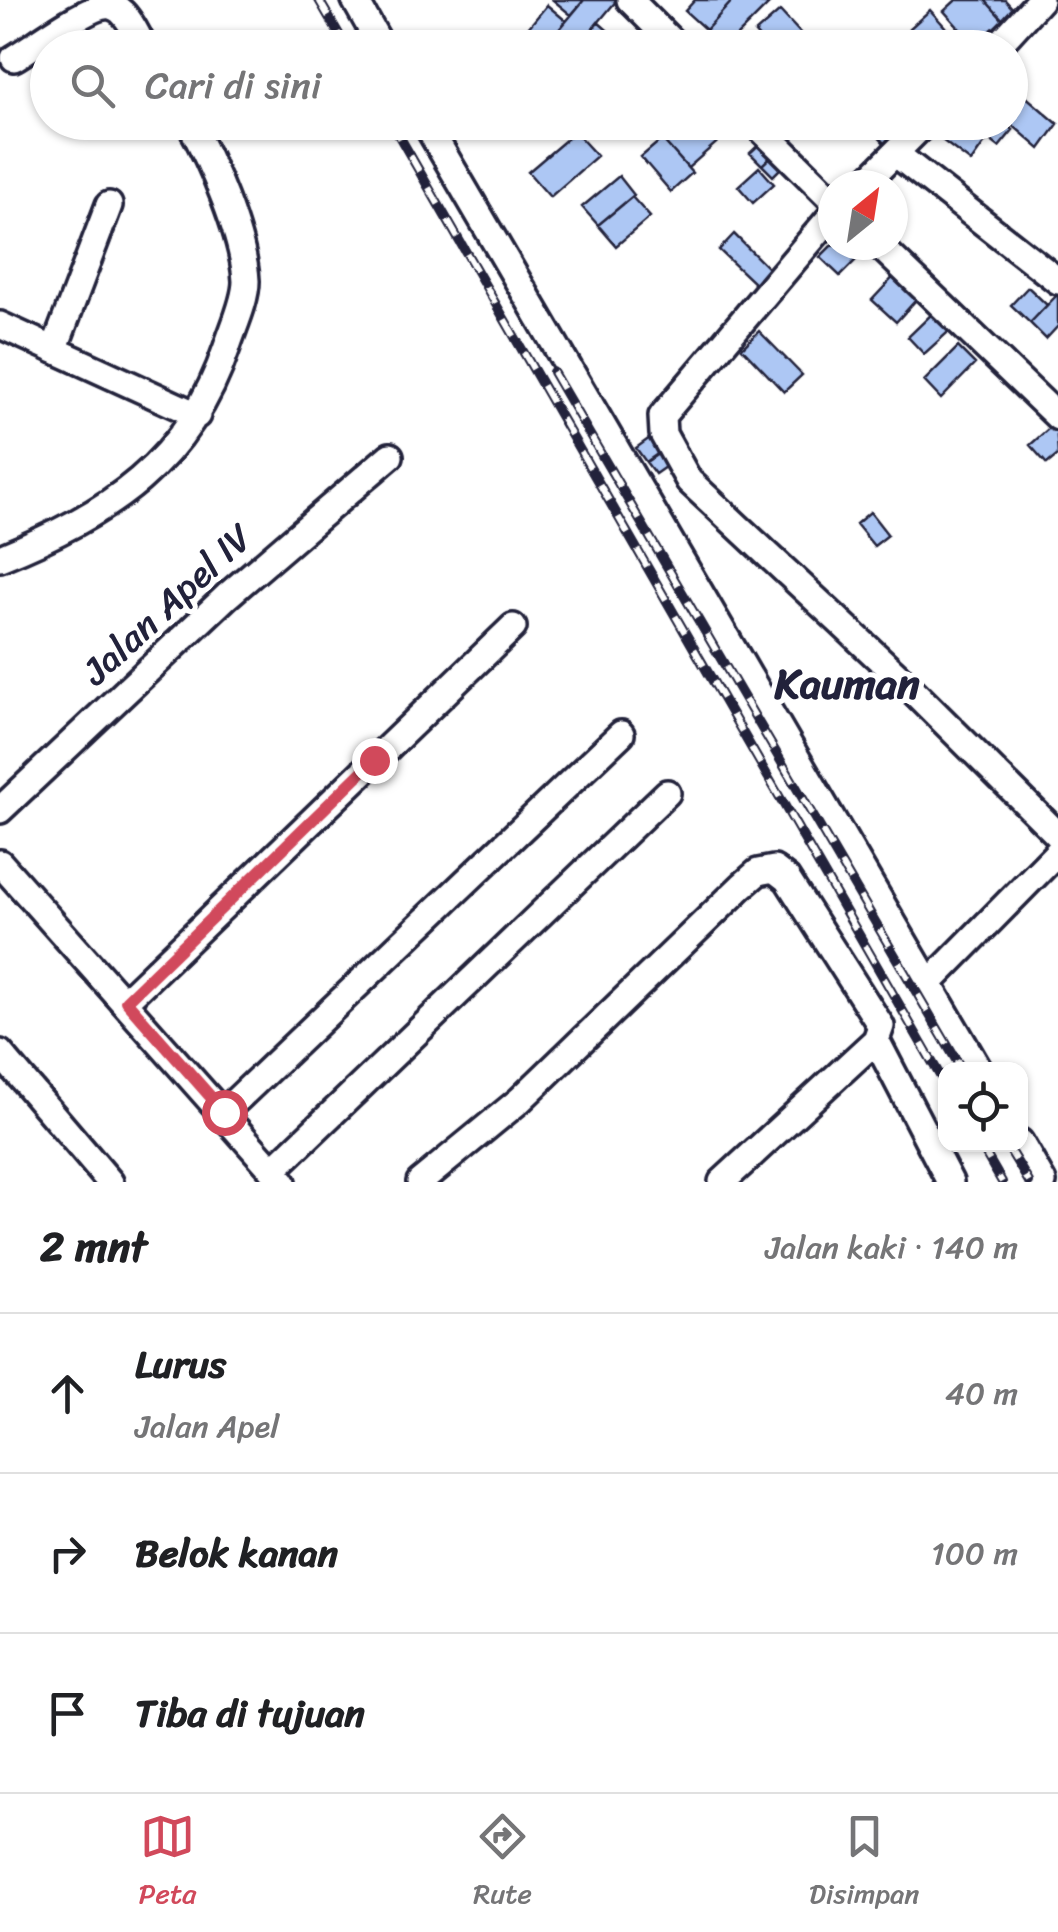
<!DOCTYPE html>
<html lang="id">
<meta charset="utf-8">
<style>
body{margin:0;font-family:Sriracha,sans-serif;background:#f2f2f2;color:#202124}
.controls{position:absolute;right:30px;bottom:30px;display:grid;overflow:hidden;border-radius:20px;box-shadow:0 2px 8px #0004}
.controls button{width:90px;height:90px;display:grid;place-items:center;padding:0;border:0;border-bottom:2px solid #e0e0e0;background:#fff;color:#202124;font:50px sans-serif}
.compass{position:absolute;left:818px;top:170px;width:90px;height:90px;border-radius:50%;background:#fff;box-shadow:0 2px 8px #0004;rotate:30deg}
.stop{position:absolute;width:30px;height:30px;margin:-22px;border:8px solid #d1495b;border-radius:50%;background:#fff}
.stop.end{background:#d1495b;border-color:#fff;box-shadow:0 2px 10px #0008}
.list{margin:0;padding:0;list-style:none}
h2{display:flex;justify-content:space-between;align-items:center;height:130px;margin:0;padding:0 40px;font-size:42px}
h2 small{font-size:32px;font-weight:400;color:#757577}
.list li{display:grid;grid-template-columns:65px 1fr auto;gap:30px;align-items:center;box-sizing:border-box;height:160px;padding:0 40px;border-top:2px solid #e0e0e0}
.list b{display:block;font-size:38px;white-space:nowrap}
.list p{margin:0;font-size:32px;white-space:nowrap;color:#757577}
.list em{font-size:32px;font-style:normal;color:#757577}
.icon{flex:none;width:55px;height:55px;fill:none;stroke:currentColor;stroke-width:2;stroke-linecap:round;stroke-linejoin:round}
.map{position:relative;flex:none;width:1058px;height:1182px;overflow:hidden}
.search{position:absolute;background:#fff;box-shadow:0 2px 8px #0004;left:30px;right:30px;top:30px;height:110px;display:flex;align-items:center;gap:25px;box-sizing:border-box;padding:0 35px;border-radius:55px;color:#757577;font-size:38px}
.sheet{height:610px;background:#fff}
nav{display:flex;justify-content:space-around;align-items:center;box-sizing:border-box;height:140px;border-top:2px solid #e0e0e0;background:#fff;font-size:28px;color:#757577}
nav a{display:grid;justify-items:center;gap:5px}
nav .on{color:#d1495b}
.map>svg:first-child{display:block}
.building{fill:#adc7f4;stroke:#22223b;stroke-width:2.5}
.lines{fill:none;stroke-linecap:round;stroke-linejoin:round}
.minor-casing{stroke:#22223b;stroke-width:32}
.minor{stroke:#fff;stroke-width:25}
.rail-casing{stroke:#22223b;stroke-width:10}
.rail{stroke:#fff;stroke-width:6;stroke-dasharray:19;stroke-linecap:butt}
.route{stroke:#d1495b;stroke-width:12}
.labels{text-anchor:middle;stroke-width:10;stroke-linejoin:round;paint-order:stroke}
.street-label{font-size:38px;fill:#22223b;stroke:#fff}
.quarter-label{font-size:42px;font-weight:bold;fill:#22223b;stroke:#fff}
</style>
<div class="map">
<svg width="1058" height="1182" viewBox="0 0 1058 1182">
<rect width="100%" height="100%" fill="#fff"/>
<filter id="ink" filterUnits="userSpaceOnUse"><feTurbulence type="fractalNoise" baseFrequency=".01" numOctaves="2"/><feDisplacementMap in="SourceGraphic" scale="20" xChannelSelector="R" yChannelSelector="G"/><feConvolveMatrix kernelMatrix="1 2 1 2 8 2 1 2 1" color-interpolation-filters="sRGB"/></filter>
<g filter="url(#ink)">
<!-- building -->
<path class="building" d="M553 0H584L571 15Z
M584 0H617L577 48H544Z
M695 0H733L706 30 685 11Z
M733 0 769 4 725 48 706 30Z
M956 0H985L1003 20 974 45 944 11Z
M985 0H1005L1014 10 1003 20Z
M547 5 566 21 544 48H539L523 34Z
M930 10 964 48H926L909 29Z
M780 11 802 35 788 48H768L755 33Z
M598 22 622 43 618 48H577Z
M1010 83 1058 124 1040 149 1009 122Z
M681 122H708L722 138 688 168 662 139Z
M865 122H903L905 125 885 144Z
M949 122H967L988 138 971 162 938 137Z
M967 122H1003L1013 130 999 147Z
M575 132 597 156 550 197 528 172Z
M767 137 779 149 762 165 750 153Z
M662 139 692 173 671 192 641 157Z
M779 149 790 159 773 176 762 165Z
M759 167 774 184 753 203 738 186Z
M619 176 634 195 598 225 582 207Z
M632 197 650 217 616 246 598 225Z
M734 234 772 272 758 287 719 250Z
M833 244V245H871L840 276 820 257Z
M900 270 924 291 896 322 872 300Z
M1028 287 1047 305 1030 323 1011 305Z
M1058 294V326L1046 339 1030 323Z
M939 307 956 325 924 354 908 337Z
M759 331 802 375 784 392 742 348Z
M958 347 975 364 941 399 924 381Z
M1056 422 1058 455 1047 464 1030 445Z
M654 435 664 450 646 462 636 448Z
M666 448 675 460 655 474 646 462Z
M870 512 888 535 874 546 856 524Z"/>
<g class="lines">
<defs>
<path id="minor" d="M355 0 382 48
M630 0 678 48
M996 48 1040 0
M14 58C33 47 91 3 110 6 126 8 137 35 144 48
M425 122 979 1070
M754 122 833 200
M896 154 1058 281
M863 185 926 122
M833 214 662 416 663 434 689 481 902 680 1058 835
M879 245 1058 417
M0 325 197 415
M54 350 109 205
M0 558C109 514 188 463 227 347 233 328 246 301 246 281 244 237 211 160 189 122
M0 810 227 596 390 456
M0 863 283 1182
M930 982 1058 852
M125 1001 513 627
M876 1040 950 1182
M0 1053 110 1182
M224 1112 621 734
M1020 1142 1043 1182
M273 1170 667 793
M420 1182 520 1100 742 886 758 872 774 869 787 879 881 1026 876 1040 722 1182"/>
</defs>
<!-- minor casing -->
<use href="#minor" class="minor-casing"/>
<!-- minor -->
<use href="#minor" class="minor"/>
<defs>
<path id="rail" d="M319 0 347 48
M391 122 946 1086
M553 372 962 1070
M980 1144 1002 1182
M1006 1144 1029 1182"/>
</defs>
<!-- rail casing -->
<use href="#rail" class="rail-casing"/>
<!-- rail -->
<use href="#rail" class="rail"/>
</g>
</g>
<g class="lines" filter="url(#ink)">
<!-- route -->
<path class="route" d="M224 1112 126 1001 374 760"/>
</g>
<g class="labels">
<!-- street labels -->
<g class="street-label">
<text transform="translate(167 604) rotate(-43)" y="13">Jalan Apel IV</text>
</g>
<!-- quarter labels -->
<g class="quarter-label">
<text x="847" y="698">Kauman</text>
</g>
</g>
</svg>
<div class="controls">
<button><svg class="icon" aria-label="locate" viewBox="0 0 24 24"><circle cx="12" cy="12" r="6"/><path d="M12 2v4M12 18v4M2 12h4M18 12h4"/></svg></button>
</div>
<svg class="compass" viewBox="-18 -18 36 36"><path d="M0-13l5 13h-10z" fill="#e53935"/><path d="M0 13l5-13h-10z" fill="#757577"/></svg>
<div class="stop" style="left:224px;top:1112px"></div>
<div class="stop end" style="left:374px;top:760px"></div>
<div class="search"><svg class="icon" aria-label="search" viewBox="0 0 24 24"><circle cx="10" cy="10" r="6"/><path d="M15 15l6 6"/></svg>Cari di sini</div>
</div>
<section class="sheet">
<h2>2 mnt<small>Jalan kaki · 140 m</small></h2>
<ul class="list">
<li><svg class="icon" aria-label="ahead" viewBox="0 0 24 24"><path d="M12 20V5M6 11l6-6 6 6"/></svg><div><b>Lurus</b><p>Jalan Apel</p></div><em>40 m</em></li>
<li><svg class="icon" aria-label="right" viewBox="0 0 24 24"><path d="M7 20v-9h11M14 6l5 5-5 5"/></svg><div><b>Belok kanan</b></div><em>100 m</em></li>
<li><svg class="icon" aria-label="arrive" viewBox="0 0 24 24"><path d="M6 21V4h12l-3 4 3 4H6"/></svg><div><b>Tiba di tujuan</b></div></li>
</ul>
</section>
<nav>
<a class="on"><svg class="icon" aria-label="map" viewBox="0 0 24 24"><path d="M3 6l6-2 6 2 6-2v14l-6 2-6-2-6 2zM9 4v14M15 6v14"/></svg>Peta</a>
<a><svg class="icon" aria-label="directions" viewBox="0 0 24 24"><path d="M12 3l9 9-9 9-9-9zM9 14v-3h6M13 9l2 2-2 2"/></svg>Rute</a>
<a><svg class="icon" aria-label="saved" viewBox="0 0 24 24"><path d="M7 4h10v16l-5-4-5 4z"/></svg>Disimpan</a>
</nav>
